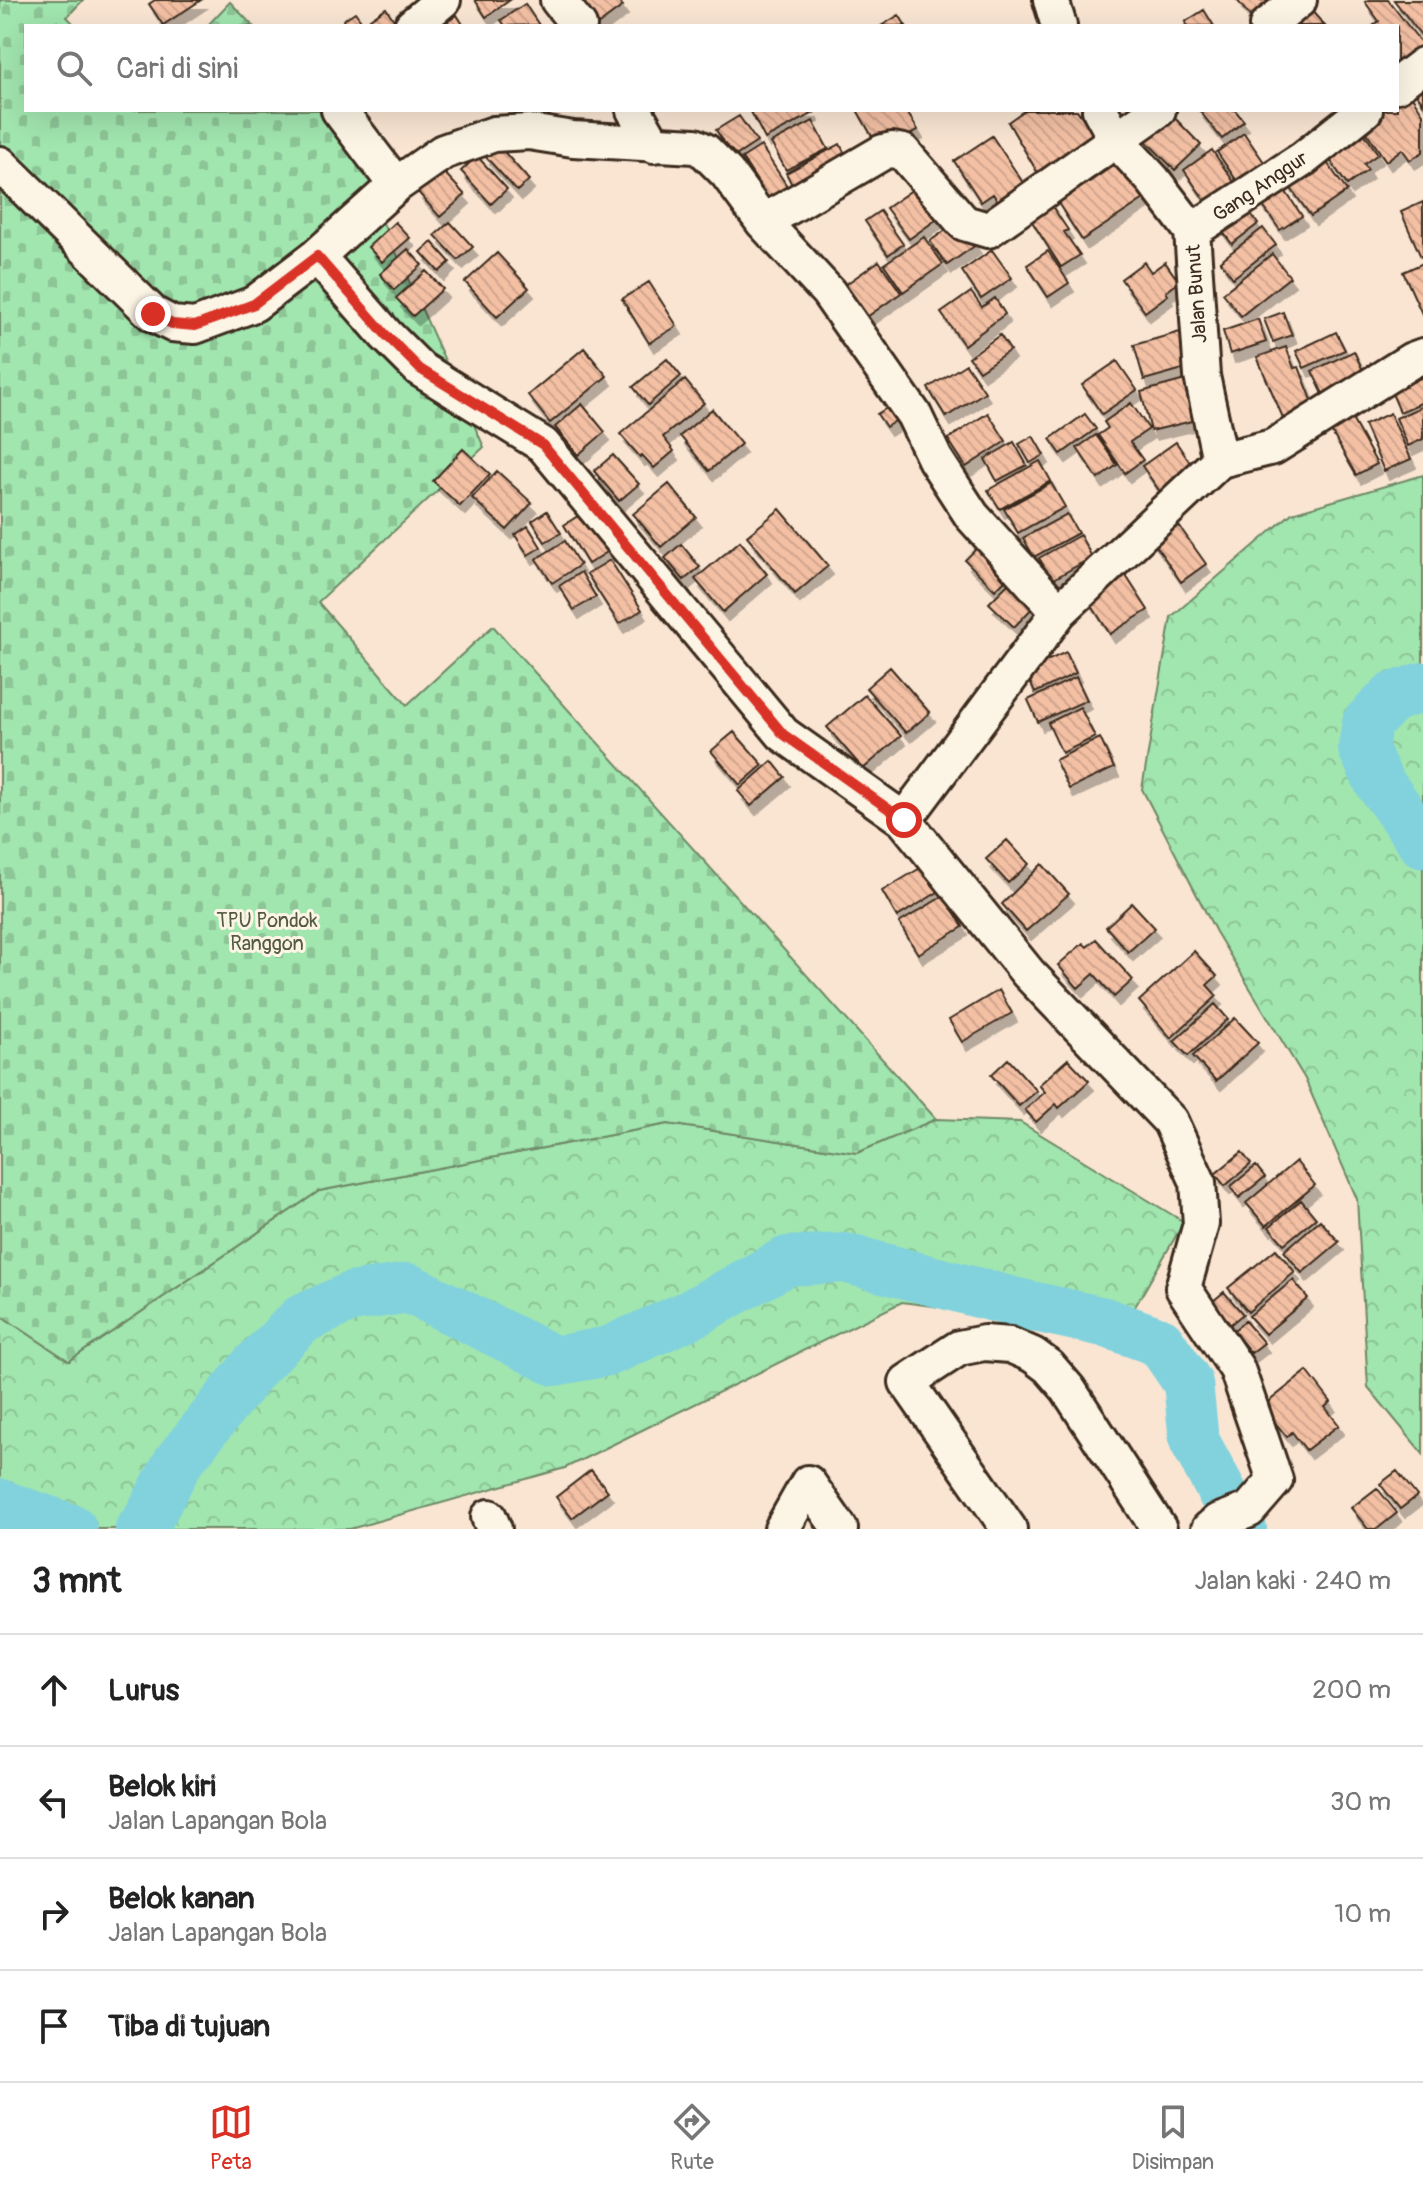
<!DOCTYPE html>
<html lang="id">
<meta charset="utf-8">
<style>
body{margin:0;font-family:Pangolin,sans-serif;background:#f2f2f2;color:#222}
.stop{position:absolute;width:24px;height:24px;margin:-18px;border:6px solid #d93025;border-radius:50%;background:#fff}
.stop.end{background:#d93025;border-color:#fff;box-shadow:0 2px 8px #0008}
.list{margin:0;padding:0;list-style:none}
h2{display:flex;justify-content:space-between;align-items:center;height:104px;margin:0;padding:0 32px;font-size:34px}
h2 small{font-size:26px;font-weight:400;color:#767676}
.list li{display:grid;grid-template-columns:52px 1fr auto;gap:24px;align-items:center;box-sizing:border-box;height:112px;padding:0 32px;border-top:2px solid #e0e0e0}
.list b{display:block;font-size:30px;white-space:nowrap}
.list p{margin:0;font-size:26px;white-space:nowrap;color:#767676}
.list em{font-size:26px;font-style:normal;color:#767676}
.icon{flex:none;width:44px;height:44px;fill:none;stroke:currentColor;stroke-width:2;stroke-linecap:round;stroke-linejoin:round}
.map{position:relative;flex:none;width:1423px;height:1529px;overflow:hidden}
.search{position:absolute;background:#fff;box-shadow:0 8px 32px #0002;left:24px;right:24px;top:24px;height:88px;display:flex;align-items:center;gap:20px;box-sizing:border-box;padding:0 28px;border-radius:0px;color:#767676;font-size:30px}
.sheet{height:552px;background:#fff}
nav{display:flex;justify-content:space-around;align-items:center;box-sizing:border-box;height:112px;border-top:2px solid #e0e0e0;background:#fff;font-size:22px;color:#767676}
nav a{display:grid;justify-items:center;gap:4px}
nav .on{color:#d93025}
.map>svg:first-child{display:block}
.forest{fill:url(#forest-crowns);stroke:#6e8866;stroke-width:2}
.cemetery{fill:url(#cemetery-stones);stroke:#6e8866;stroke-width:2}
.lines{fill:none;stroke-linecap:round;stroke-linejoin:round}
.river{stroke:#82d2dd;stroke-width:50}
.building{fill:url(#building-back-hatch);stroke:#3b2a1e;stroke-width:2;filter:url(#shadow)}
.minor-casing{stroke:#3b2a1e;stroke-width:40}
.minor{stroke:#fcf5e5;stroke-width:34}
.route{stroke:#d93025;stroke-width:10}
.labels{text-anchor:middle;stroke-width:6;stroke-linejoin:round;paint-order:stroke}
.street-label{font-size:20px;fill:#3b2a1e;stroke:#fcf5e5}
.park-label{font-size:20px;fill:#545942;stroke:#fcf5e5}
</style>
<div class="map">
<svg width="1423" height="1529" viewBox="0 0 1423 1529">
<defs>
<pattern id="forest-crowns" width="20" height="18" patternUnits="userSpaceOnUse" patternTransform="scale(2)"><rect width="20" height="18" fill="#a1e5af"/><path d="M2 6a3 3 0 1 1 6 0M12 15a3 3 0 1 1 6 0" fill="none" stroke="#8cc596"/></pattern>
<pattern id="cemetery-stones" width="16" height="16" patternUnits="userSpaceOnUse" patternTransform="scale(2)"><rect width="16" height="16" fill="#a1e5af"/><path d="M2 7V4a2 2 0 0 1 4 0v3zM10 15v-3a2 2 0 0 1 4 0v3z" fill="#8cc596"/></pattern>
<pattern id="building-back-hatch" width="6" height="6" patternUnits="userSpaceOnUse" patternTransform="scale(2)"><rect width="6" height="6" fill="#f3c0a4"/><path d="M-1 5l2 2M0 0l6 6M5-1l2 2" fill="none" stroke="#d1a58d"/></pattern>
<filter id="shadow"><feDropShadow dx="5" dy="9" stdDeviation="0" flood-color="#0004"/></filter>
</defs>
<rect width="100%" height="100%" fill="#f9e5d2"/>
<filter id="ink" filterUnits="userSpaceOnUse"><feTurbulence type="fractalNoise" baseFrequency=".0125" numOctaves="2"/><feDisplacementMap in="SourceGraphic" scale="16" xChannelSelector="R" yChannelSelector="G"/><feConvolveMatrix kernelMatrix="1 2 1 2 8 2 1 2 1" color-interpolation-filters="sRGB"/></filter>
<g filter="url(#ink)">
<!-- forest -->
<path class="forest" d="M1423 475V1454L1368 1387 1357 1199 1305 1079 1216 932 1142 789 1171 617 1292 513Z
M936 1119 1020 1122 1184 1222 1121 1331 902 1302 565 1468 350 1529H22L0 1524V1315L69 1361 319 1191 668 1124 857 1153Z"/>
<!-- cemetery -->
<path class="cemetery" d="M0 0H83L67 17 76 26H26V110H334L373 150 372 199 484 447 318 602 407 705 493 626 936 1119 857 1153 668 1124 319 1191 69 1361 0 1315Z
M230 2 253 26H207Z"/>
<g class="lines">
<!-- river -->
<path class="river" d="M1423 687 1393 697 1367 723 1363 748 1379 782 1423 843
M0 1504 72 1529
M140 1529 145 1525 178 1462 256 1365 302 1319 351 1297 408 1288 555 1361 609 1351 691 1314 787 1261 845 1258 1021 1304 1104 1322 1160 1342 1188 1383 1194 1440 1242 1529"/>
</g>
<!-- building -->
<path class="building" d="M155 0H201L163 25 149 4Z
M475 0H510L486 17Z
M574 0H618L623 6 596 26Z
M1237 0H1288L1257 25Z
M1368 0H1388L1423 45V52L1397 72V26H1373L1379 21 1365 2Z
M1394 0H1423V33L1421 35Z
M525 4 539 25 505 26 501 20Z
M386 8 398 26H375L370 19Z
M1310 9 1325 26H1291Z
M1204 10 1214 26H1184L1187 25 1185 22Z
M355 12 365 26H346L343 20Z
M457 15 464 26H443V25Z
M899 15 906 26H881Z
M1423 73V103L1409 83Z
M1406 88 1423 113V152L1410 160 1402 149 1386 161 1359 121 1375 110H1397V94Z
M531 110H554L541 122Z
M750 110H813L814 113 765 139Z
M857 110H906L918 130 881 152Z
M1025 110H1077L1100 142 1042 180 1008 122Z
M1199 110H1235L1244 121 1222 139Z
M1169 112 1201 145 1175 170 1143 138Z
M739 116 757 142 734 157 716 130Z
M813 121 828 149 786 170 771 143Z
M1356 121 1378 154 1364 164 1368 170 1347 185 1324 151Z
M1244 133 1266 165 1239 184 1217 152Z
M992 136 1028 190 1002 207 993 194 981 202 954 161Z
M840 144 852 168 798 197 786 173Z
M498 145 529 180 517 191 485 156Z
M761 146 789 189 770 201 742 158Z
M1212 150 1240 191 1212 211 1184 170Z
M477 156 507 189 491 204 461 171Z
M1323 157 1347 191 1311 216 1287 183Z
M1122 160 1147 197 1082 240 1058 203Z
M441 169 465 195 440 217 417 191Z
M925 181 947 212 909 239 886 208Z
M1280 183 1302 216 1280 230 1258 199Z
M1423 202V256L1421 257 1401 212Z
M1243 204 1258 224 1232 244 1217 224Z
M1052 206 1068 230 1064 232 1080 255 1061 267 1031 220Z
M880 211 903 244 888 255 865 221Z
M959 221 976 245 947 265 930 241Z
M395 222 410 238 382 262 368 247Z
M450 222 473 247 458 260 435 235Z
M1263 228 1276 245 1233 278 1220 261Z
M924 237 943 264 903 292 884 264Z
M432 242 450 262 439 272 421 252Z
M408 249 422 265 394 290 380 274Z
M992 250 1012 278 981 299 962 271Z
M1048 251 1069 283 1048 297 1027 265Z
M497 253 529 288 497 317 465 282Z
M1272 254 1290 277 1241 316 1223 293Z
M879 261 901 293 854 326 832 294Z
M1144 262 1151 272 1165 262 1179 282 1166 292 1168 295 1145 312 1121 279Z
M1423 263V316L1403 272Z
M426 271 443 289 413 316 396 298Z
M649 282 677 326 649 343 622 299Z
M971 292 982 307 995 298 1005 314 964 345 941 313Z
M1283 312 1292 335 1273 342 1264 319Z
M1258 319 1266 342 1230 354 1223 331Z
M1180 332 1190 367 1144 380 1134 345Z
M1336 332 1345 350 1304 368 1296 351Z
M1000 335 1010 350 979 371 969 357Z
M1286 347 1294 368 1299 367 1317 413 1286 425 1257 357Z
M584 348 607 376 550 423 528 395Z
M1354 351 1365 375 1323 394 1312 371Z
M667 359 681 376 648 405 633 387Z
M1117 361 1137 390 1102 414 1082 385Z
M966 364 985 392 946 417 928 388Z
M1423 377V402L1400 412 1391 391Z
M1189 379 1200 419 1151 431 1141 392Z
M685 380 704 403 663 437 674 451 654 468 642 455 640 457 620 434Z
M895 403 903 416 886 427 877 414Z
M1131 403 1149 429 1130 442 1143 460 1125 473 1098 435 1108 428 1104 422Z
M582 404 605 432 578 455 555 427Z
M1423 406V439L1408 446 1396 418Z
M712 409 741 444 709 471 680 436Z
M988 413 1006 441 966 467 948 439Z
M1390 413 1411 459 1384 471 1364 425Z
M1085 414 1096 429 1061 454 1050 439Z
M1352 419 1377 464 1356 475 1331 431Z
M1096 435 1117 465 1098 479 1077 448Z
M1033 436 1044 455 1030 463 1019 444Z
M1014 442 1027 465 997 481 985 459Z
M1176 442 1197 473 1163 496 1142 466Z
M463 449 490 474 460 506 433 481Z
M613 455 639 484 619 501 594 471Z
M1040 461 1051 481 1000 509 988 490Z
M497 471 532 503 507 530 472 498Z
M1051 483 1065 507 1018 533 1004 509Z
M669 484 696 517 661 547 633 514Z
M780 509 828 566 795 594 747 536Z
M587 510 612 549 588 564 564 525Z
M547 511 561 533 545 542 532 521Z
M1067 514 1078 533 1034 557 1023 538Z
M1177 523 1206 564 1181 582 1152 540Z
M528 526 541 547 528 555 515 535Z
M1080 535 1092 557 1052 580 1039 558Z
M565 541 580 565 552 583 536 559Z
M740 541 767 574 723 612 695 579Z
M984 541 1014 571 995 590 965 560Z
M681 544 700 567 684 580 665 558Z
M610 560 642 610 619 624 587 574Z
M1121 568 1148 610 1110 634 1083 592Z
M581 572 596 597 574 610 559 586Z
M1016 576 1040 600 1014 627 989 603Z
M1066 652 1076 673 1035 693 1025 671Z
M890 667 930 713 906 733 866 688Z
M1076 677 1087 700 1038 722 1028 700Z
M865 695 901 736 863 769 827 727Z
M1080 707 1095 737 1062 753 1048 723Z
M734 732 763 765 740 785 711 751Z
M1100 738 1114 768 1069 789 1055 760Z
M772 761 785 777 751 806 738 791Z
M1007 840 1029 864 1008 883 986 859Z
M927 864 943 889 897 917 882 891Z
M1042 864 1069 894 1026 931 1002 904Z
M945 895 963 927 918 954 899 923Z
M1132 903 1155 928 1128 952 1106 927Z
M1096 939 1133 980 1114 997 1094 974 1078 988 1058 965 1083 943 1087 947Z
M1194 951 1217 976 1207 985 1217 996 1171 1038 1139 1001Z
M999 990 1012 1013 962 1042 949 1020Z
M1215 1004 1228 1019 1188 1056 1174 1041Z
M1235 1018 1258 1043 1216 1081 1193 1056Z
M1008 1059 1037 1091 1019 1106 991 1075Z
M1068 1059 1089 1081 1059 1108 1056 1104 1036 1122 1025 1110 1045 1092 1039 1085Z
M1242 1152 1251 1164 1225 1186 1215 1174Z
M1296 1161 1315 1185 1266 1226 1246 1203Z
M1256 1166 1265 1177 1239 1198 1230 1187Z
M1301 1200 1316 1218 1284 1244 1269 1227Z
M1320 1220 1339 1242 1302 1273 1284 1251Z
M1276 1249 1295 1272 1248 1312 1228 1288Z
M1293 1280 1308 1298 1265 1334 1249 1316Z
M1224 1292 1243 1314 1226 1328 1207 1306Z
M1245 1321 1264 1343 1251 1353 1233 1331Z
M1307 1371 1331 1402 1325 1407 1339 1425 1306 1450 1292 1432 1287 1437 1262 1407Z
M591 1470 608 1491 572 1518 556 1497Z
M1397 1471 1417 1496 1400 1509 1380 1484Z
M1377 1488 1397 1513 1377 1529H1368L1351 1508Z"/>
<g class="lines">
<defs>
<path id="minor" d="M558 0 579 26
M1051 0 1059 26
M412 26 443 0
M1267 26 1299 0
M1397 85 1423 65
M634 110 654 145
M1100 110 1117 141 1153 180 1192 231 1202 376 1220 460
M0 164 153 314 172 324 195 326 254 304 317 256 396 185 339 110
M396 185 443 152 494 134 529 132 573 139 695 146 705 151 727 173 763 222 828 292 914 415 935 459 972 516 1059 612
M763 222 883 152 892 150 903 152 964 223 988 230 1158 110
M1192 231 1303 159 1365 110
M317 256 386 335 420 369 543 445 783 734 904 820 1028 973 1170 1121 1198 1182 1201 1224 1183 1288 1237 1369 1275 1480 1249 1510 1217 1522 1209 1529
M904 820 1059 612 1220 460 1273 447 1412 360 1423 356
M489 1517 494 1529
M782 1529 808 1483 840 1529
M1009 1529 907 1382 959 1348 984 1343 1010 1345 1033 1355 1049 1367 1068 1389 1159 1529"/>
</defs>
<!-- minor casing -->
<use href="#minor" class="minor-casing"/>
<!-- minor -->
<use href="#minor" class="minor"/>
</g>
</g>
<g class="lines" filter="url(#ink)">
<!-- route -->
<path class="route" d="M153 314 172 324 195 326 254 304 317 256 386 335 420 369 543 445 783 734 904 820"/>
</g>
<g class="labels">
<!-- street labels -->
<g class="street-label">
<text transform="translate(1260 186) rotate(-34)" y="7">Gang Anggur</text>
<text transform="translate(1196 294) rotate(-94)" y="7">Jalan Bunut</text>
</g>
<!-- park labels -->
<g class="park-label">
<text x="267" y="927">TPU Pondok<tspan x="267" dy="23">Ranggon</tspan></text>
</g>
</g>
</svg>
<div class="stop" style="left:904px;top:820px"></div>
<div class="stop end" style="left:153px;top:314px"></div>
<div class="search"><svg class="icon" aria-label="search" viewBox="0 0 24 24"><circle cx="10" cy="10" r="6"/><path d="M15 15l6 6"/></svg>Cari di sini</div>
</div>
<section class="sheet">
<h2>3 mnt<small>Jalan kaki · 240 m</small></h2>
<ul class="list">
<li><svg class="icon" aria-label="ahead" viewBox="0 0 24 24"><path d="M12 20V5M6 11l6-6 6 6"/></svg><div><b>Lurus</b></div><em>200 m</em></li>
<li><svg class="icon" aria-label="left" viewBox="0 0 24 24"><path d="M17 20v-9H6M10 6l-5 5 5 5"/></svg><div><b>Belok kiri</b><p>Jalan Lapangan Bola</p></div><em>30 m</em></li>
<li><svg class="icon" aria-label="right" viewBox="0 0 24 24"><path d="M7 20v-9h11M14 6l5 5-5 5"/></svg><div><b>Belok kanan</b><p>Jalan Lapangan Bola</p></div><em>10 m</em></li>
<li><svg class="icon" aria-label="arrive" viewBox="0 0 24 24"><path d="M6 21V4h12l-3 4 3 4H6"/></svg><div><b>Tiba di tujuan</b></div></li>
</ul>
</section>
<nav>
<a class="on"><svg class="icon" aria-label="map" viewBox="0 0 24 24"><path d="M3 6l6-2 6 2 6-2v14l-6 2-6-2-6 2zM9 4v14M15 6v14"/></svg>Peta</a>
<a><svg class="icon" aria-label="directions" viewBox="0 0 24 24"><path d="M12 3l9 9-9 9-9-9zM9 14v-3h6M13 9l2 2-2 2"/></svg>Rute</a>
<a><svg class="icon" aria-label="saved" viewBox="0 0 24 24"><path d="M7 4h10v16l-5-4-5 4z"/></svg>Disimpan</a>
</nav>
